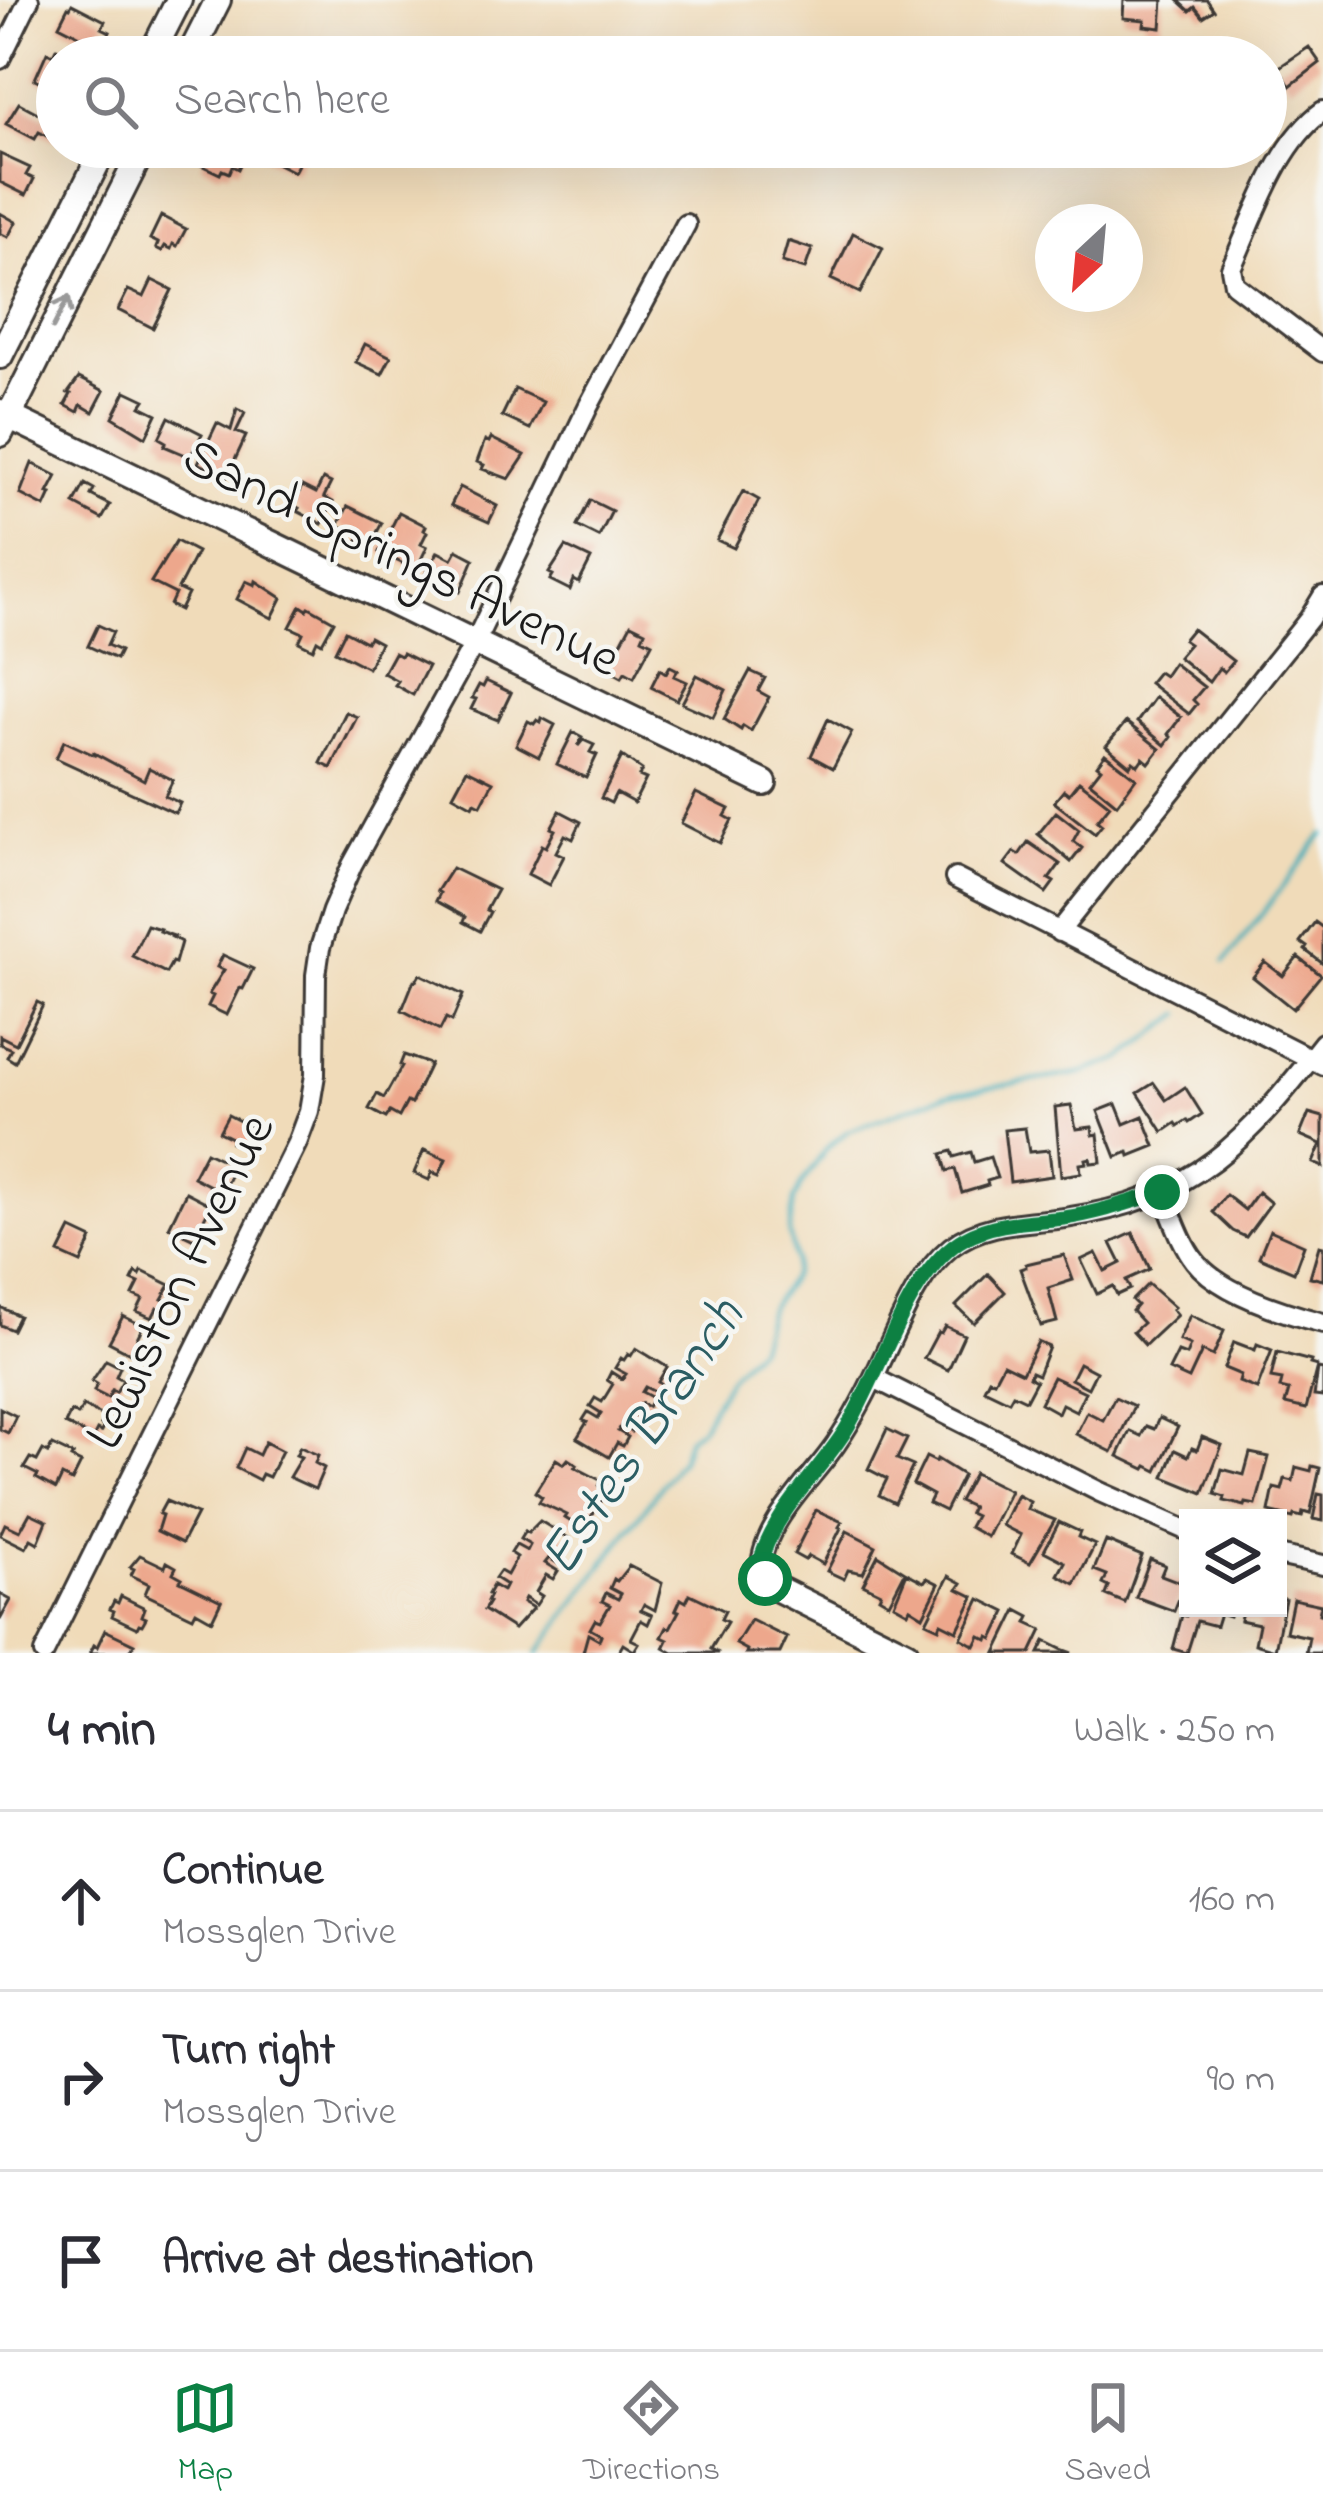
<!DOCTYPE html>
<meta charset="utf-8">
<style>
body{margin:0;font-family:"Indie Flower",sans-serif;background:#f2f2f3;color:#2b2b33}
.controls{position:absolute;right:36px;bottom:36px;display:grid;overflow:hidden;border-radius:0px;box-shadow:0 12px 48px #0002}
.controls button{width:108px;height:108px;display:grid;place-items:center;padding:0;border:0;border-bottom:3px solid #e1e1e2;background:#fff;color:#2b2b33;font:60px sans-serif}
.compass{position:absolute;left:1035px;top:204px;width:108px;height:108px;border-radius:50%;background:#fff;box-shadow:0 12px 48px #0002;rotate:206deg}
.stop{position:absolute;width:36px;height:36px;margin:-27px;border:9px solid #0b8043;border-radius:50%;background:#fff}
.stop.end{background:#0b8043;border-color:#fff;box-shadow:0 3px 12px #0008}
.list{margin:0;padding:0;list-style:none}
h2{display:flex;justify-content:space-between;align-items:center;height:156px;margin:0;padding:0 48px;font-size:51px}
h2 small{font-size:39px;font-weight:400;color:#7c7c81}
.list li{display:grid;grid-template-columns:78px 1fr auto;gap:36px;align-items:center;box-sizing:border-box;height:180px;padding:0 48px;border-top:3px solid #e1e1e2}
.list b{display:block;font-size:45px;white-space:nowrap}
.list p{margin:0;font-size:39px;white-space:nowrap;color:#7c7c81}
.list em{font-size:39px;font-style:normal;color:#7c7c81}
.icon{flex:none;width:66px;height:66px;fill:none;stroke:currentColor;stroke-width:2;stroke-linecap:round;stroke-linejoin:round}
.map{position:relative;flex:none;width:1323px;height:1653px;overflow:hidden}
.search{position:absolute;background:#fff;box-shadow:0 12px 48px #0002;left:36px;right:36px;top:36px;height:132px;display:flex;align-items:center;gap:30px;box-sizing:border-box;padding:0 42px;border-radius:66px;color:#7c7c81;font-size:45px}
.sheet{height:696px;background:#fff}
nav{display:flex;justify-content:space-around;align-items:center;box-sizing:border-box;height:168px;border-top:3px solid #e1e1e2;background:#fff;font-size:33px;color:#7c7c81}
nav a{display:grid;justify-items:center;gap:6px}
nav .on{color:#0b8043}
.map>svg:first-child{display:block}
.lines{fill:none;stroke-linecap:round;stroke-linejoin:round}
.stream{stroke:#3dadb9;stroke-width:4.5}
.building{fill:#eda78c}
.street-casing{stroke:#3c3934;stroke-width:24}
.secondary-casing{stroke:#3c3934;stroke-width:30}
.street{stroke:#fff;stroke-width:18}
.secondary{stroke:#fff;stroke-width:24}
.oneway{stroke:#999}
.route{stroke:#0b8043;stroke-width:15}
.labels{text-anchor:middle;stroke-width:9;stroke-linejoin:round;paint-order:stroke}
.street-label{font-size:54px;fill:#1c1c1c;stroke:#f6f6f2}
.water-label{font-size:57px;font-style:italic;fill:#2b5d63;stroke:#f6f6f2}
</style>
<div class="map">
<svg width="1323" height="1653" viewBox="0 0 1323 1653">
<rect width="100%" height="100%" fill="#f6f6f2"/>
<filter id="ink" filterUnits="userSpaceOnUse"><feTurbulence type="fractalNoise" baseFrequency=".00833" numOctaves="2"/><feDisplacementMap in="SourceGraphic" scale="24" xChannelSelector="R" yChannelSelector="G"/><feConvolveMatrix kernelMatrix="1 2 1 2 8 2 1 2 1" color-interpolation-filters="sRGB"/></filter>
<filter id="wash" filterUnits="userSpaceOnUse"><feTurbulence type="fractalNoise" baseFrequency=".004" numOctaves="4" result="noise"/><feDisplacementMap in="SourceGraphic" scale="48" xChannelSelector="R" yChannelSelector="G"/><feGaussianBlur stdDeviation="2.7" result="paint"/><feColorMatrix in="noise" values="0 0 0 0 0 0 0 0 0 0 0 0 0 0 0 0 0 1.4 0 .05"/><feComposite in="paint" operator="in"/></filter>
<g filter="url(#wash)">
<rect width="100%" height="100%" fill="#f0dbb9"/>
<g class="lines">
<!-- stream -->
<path class="stream" d="M1225 962 1323 834
M538 1653 681 1459 688 1437 701 1428 729 1378 759 1346 769 1309 793 1275 795 1262 789 1233 794 1200 802 1183 828 1147 848 1131 944 1095 1081 1073 1123 1058 1181 1014"/>
</g>
<g id="blocks">
<!-- building -->
<path class="building" d="M1124 0H1163L1161 28 1144 26 1145 20 1123 18Z
M1178 0H1207L1214 10 1203 17 1195 7 1190 11Z
M72 4 105 21 102 28 110 32 102 47 59 25 68 7 70 8Z
M295 45 310 53 311 50 323 57H289Z
M57 47V52L67 57H57V90L35 79 47 52 53 55Z
M1309 47 1320 63 1290 86 1278 68Z
M19 103 49 119 47 122 57 127 54 140 39 132 35 139 6 124Z
M199 147H242L240 152 245 154 238 169 232 166 229 173 222 170 220 174 201 165 206 155 197 151Z
M262 147H287L303 155 294 172 258 154Z
M0 154 30 168 26 175 34 179 26 195 0 182Z
M0 213 16 222 8 237 0 233Z
M161 216 186 229 177 246 173 244 171 249 165 246 162 251 156 248 158 243 150 239Z
M853 233 883 248 860 293 831 279Z
M788 241 812 249 805 269 782 262Z
M152 280 172 290 153 328 118 310 128 290 144 297Z
M365 344 391 357 382 374 356 362Z
M79 378 104 391 93 412 81 405 78 412 65 405 71 394 68 393Z
M515 389 543 402 530 429 502 416Z
M126 391 145 400 141 406 157 414 146 437 113 417Z
M237 409 245 413 236 432 246 436 227 477 198 463 217 423 231 430Z
M169 417 202 434 190 457 164 446 166 442 159 438Z
M491 438 525 455 509 479 482 469 484 465 477 462 485 440 489 442Z
M32 463 57 476 48 493 51 494 45 507 20 494Z
M323 479 331 483 324 497 333 502 322 524 297 511 299 508 293 505 302 486 316 493Z
M85 484 94 489 91 495 110 505 102 519 74 504Z
M460 487 497 506 489 522 451 505Z
M743 491 759 500 734 548 717 540Z
M590 500 612 511 599 537 577 526Z
M348 506 382 523 369 547 357 542 360 536 338 525Z
M399 512 426 526 424 530 427 532 421 544 427 547 416 570 379 552Z
M176 541 197 552 178 589 188 594 180 610 170 605 175 594 151 582Z
M566 547 591 559 579 583 574 580 570 590 550 580 553 575 549 573Z
M457 550 474 559 460 592 426 574 438 552 452 559Z
M246 581 255 585 256 581 282 598 272 618 237 599Z
M301 606 307 610 309 607 334 621 322 643 317 640 313 649 299 642 303 633 290 627Z
M631 624 645 631 642 638 652 643 634 677 625 672 622 677 607 669Z
M98 625 113 632 107 645 120 651 116 659 88 646Z
M1192 629 1233 661 1224 672 1219 668 1209 682 1178 657 1189 644 1183 640Z
M345 631 366 642 369 637 380 643 368 668 335 651Z
M394 653 400 656 402 653 428 666 413 695 395 685 398 681 383 673Z
M1173 663 1204 687 1193 700 1197 704 1189 714 1149 683 1158 672 1164 676Z
M670 666 678 670 674 676 687 682 677 700 651 687 660 669 666 673Z
M750 671 765 678 758 691 769 697 751 731 743 726 741 730 724 719Z
M697 675 726 690 713 717 682 703Z
M486 681 511 693 498 720 471 709 476 699 472 698 479 685 483 687Z
M1155 697 1181 717 1168 734 1171 737 1165 745 1137 722Z
M346 712 357 717 331 768 321 763Z
M542 718 555 725 539 757 516 745 528 721 534 724 537 720 541 722Z
M828 719 852 732 833 768 811 756Z
M1126 722 1160 749 1149 763 1143 758 1138 765 1133 761 1130 766 1106 746Z
M573 732 582 737 578 746 583 740 594 745 590 752 597 755 586 778 557 764Z
M64 741 94 755V753L144 780 149 768 173 780 165 796 180 803 175 813 56 758Z
M1105 754 1136 778 1117 804 1090 782 1101 768 1097 765Z
M622 756 642 770 639 776 646 779 634 803 616 793 611 803 601 798Z
M467 769 493 782 481 805 475 802 473 806 453 795Z
M1079 781 1110 805 1097 821 1102 825 1095 834 1054 802 1064 790 1069 794Z
M696 793 729 809 725 816 732 820 720 843 681 823Z
M560 811 581 822 573 839 565 835 556 852 564 856 549 885 528 874 542 845 546 847 555 830 551 828Z
M1056 812 1079 830 1073 841 1082 848 1071 862 1038 834Z
M1028 842 1060 864 1049 879 1054 882 1046 893 1005 864 1014 852 1019 855Z
M452 868 497 890 486 910 490 912 480 931 463 922 465 917 436 901 440 893 437 891Z
M1315 922 1323 928V964L1305 950 1307 947 1300 942Z
M147 925 160 929 159 931 174 936 172 937 181 942 175 963 172 962 166 973 132 956Z
M223 955 253 969 243 989 240 988 227 1015 208 1006 213 996 209 994 224 970 217 967Z
M1298 957 1321 975 1293 1009 1253 977 1265 962 1283 976Z
M420 974 463 995 452 1021 446 1018 440 1030 402 1010 414 980 416 981Z
M37 1002 43 1005 15 1062 7 1057 11 1049 0 1044V1036L16 1044Z
M404 1055 430 1064 411 1104 407 1102 399 1117 390 1112 386 1118 369 1109 377 1094 384 1098 402 1066 400 1065Z
M1154 1083 1166 1100 1185 1087 1202 1114 1189 1123 1187 1120 1178 1126 1176 1123 1163 1132 1138 1093Z
M1116 1104 1124 1124 1143 1116 1155 1146 1130 1156 1129 1152 1116 1157 1098 1111Z
M1071 1105 1076 1129 1092 1127 1093 1135 1098 1134 1101 1162 1091 1163 1090 1158 1086 1159 1087 1163 1080 1164 1081 1173 1061 1176 1055 1107Z
M1309 1113 1323 1117V1167L1313 1163 1321 1144 1300 1135Z
M228 1115 255 1129 252 1136 257 1138 252 1149 237 1142 236 1145 231 1143 233 1139 219 1132Z
M1025 1128 1029 1152 1049 1150 1052 1176 1010 1182 1004 1130Z
M424 1150 446 1159 439 1175 432 1172 429 1180 414 1173Z
M952 1151 954 1157 971 1152 974 1162 990 1157 997 1178 987 1181 988 1185 962 1193 955 1169 947 1171 942 1154Z
M206 1152 235 1166 222 1192 193 1177Z
M186 1192 211 1205 194 1239 169 1227Z
M1258 1192 1271 1203 1246 1237 1233 1231 1213 1212 1226 1195 1245 1210Z
M71 1229 92 1239 81 1263 59 1253Z
M1270 1230 1304 1245 1294 1272 1259 1257Z
M1133 1233 1150 1269 1126 1280 1130 1289 1117 1295 1113 1286 1097 1294 1081 1260 1096 1253 1105 1271 1121 1263 1111 1243Z
M1319 1246 1323 1247V1280L1310 1277Z
M1064 1255 1073 1280 1048 1288 1057 1322 1041 1326 1020 1269 1026 1267V1264Z
M142 1271 170 1285 162 1299 166 1301 161 1310 157 1308 152 1318 137 1311 143 1299 133 1295 139 1283 132 1280 136 1272 140 1275Z
M988 1274 1005 1292 974 1323 956 1306Z
M1148 1284 1174 1307 1172 1309 1177 1315 1145 1345 1133 1332 1143 1323 1132 1311 1137 1305 1132 1300Z
M0 1307 19 1316 12 1330 0 1325Z
M1190 1315 1224 1331 1213 1356 1202 1351 1189 1379 1169 1370 1178 1352 1186 1355 1190 1345 1179 1340Z
M123 1316 143 1326 137 1338 142 1340 134 1355 109 1342Z
M945 1326 964 1335 948 1370 924 1358 938 1332 941 1333Z
M1038 1342 1049 1347 1038 1375 1031 1372 1029 1377 1036 1381 1026 1400 1013 1394 1009 1401 984 1389 989 1379 994 1381 1003 1364 1022 1373Z
M1234 1342 1255 1350 1257 1344 1272 1350 1257 1389 1239 1382 1241 1375 1224 1368Z
M636 1348 667 1367 658 1382 662 1385 657 1393 645 1387 642 1392 653 1398 648 1407 641 1403 631 1420 636 1424 631 1432 621 1426 618 1431 628 1437 623 1446 617 1443 609 1457 577 1438 587 1422 583 1420 588 1412 598 1418 601 1413 590 1406 595 1398 602 1402 613 1384 607 1380 611 1372 622 1379 626 1374 615 1368 621 1358 624 1360 628 1354 631 1356Z
M1277 1352 1311 1361 1310 1364 1317 1366 1306 1409 1285 1404 1289 1390 1280 1388 1282 1380 1271 1378Z
M106 1360 120 1367 116 1376 123 1380 116 1392 112 1390 108 1398 94 1391 97 1384 92 1381Z
M1079 1363 1096 1372 1088 1388 1071 1379Z
M1318 1369 1323 1370V1397L1314 1396Z
M1053 1377 1085 1392 1076 1411 1062 1404 1058 1413 1040 1403Z
M1115 1397 1134 1406 1112 1452 1076 1434 1087 1412 1103 1420Z
M83 1406 104 1417 101 1425 104 1426 101 1432 97 1430 93 1438 65 1424 71 1412 78 1415Z
M0 1408 16 1416 8 1433 0 1429Z
M1159 1418 1178 1427 1157 1471 1147 1466 1145 1469 1118 1456 1130 1431 1141 1436 1146 1426 1154 1429Z
M887 1429 907 1439 897 1459 913 1466 895 1503 879 1495 887 1479 868 1469Z
M1202 1437 1222 1445 1203 1493 1164 1477 1175 1450 1188 1456 1192 1448 1197 1450Z
M265 1442 282 1451 269 1477 262 1474 259 1480 236 1468 245 1448 259 1455Z
M52 1445 73 1455 71 1458 81 1463 72 1481 62 1476 56 1489 36 1478 38 1475 24 1468 30 1458 37 1461 43 1450 48 1453Z
M300 1447 318 1455 315 1463 324 1468 315 1489 289 1477 301 1457 296 1455Z
M1250 1453 1269 1457 1256 1505 1246 1503 1245 1506 1224 1501 1225 1497 1215 1494 1222 1469 1244 1475Z
M926 1457 936 1462 937 1459 963 1475 945 1511 929 1503 933 1495 913 1484Z
M556 1459 564 1464 568 1459 577 1465 575 1467 602 1481 599 1486 607 1491 586 1525 579 1520 576 1525 565 1518 567 1515 561 1512 539 1502 542 1497 535 1492Z
M1312 1466 1320 1468 1310 1514 1303 1512 1302 1517 1294 1515 1293 1518 1269 1512 1274 1488 1282 1490 1285 1479 1293 1481 1296 1467 1311 1471Z
M974 1473 1010 1491 987 1537 969 1527 975 1516 969 1513 972 1507 959 1501Z
M1318 1494 1323 1495V1521L1313 1519Z
M1017 1495 1030 1502 1027 1509 1055 1520 1030 1563 1012 1554 1021 1535 1002 1525Z
M166 1501 197 1514 182 1543 157 1531 162 1515 159 1514Z
M816 1510 842 1522 839 1527 841 1528 823 1564 808 1556 805 1560 794 1554Z
M30 1513 47 1521 38 1543 31 1539 26 1548 0 1535 5 1524 20 1531Z
M540 1521 570 1539 561 1553 565 1556 560 1565 549 1558 545 1563 558 1571 553 1579 546 1575 536 1592 542 1596 536 1605 525 1598 523 1602 533 1608 514 1629 484 1610 489 1602 487 1601 490 1595 488 1594 493 1585 503 1591 506 1585 495 1578 500 1571 507 1575 517 1557 511 1553 516 1545 527 1551 530 1545 520 1539 525 1531 528 1533Z
M1059 1522 1080 1532 1078 1537 1095 1545 1075 1584 1058 1575 1065 1562 1044 1551Z
M847 1531 876 1546 863 1573 848 1570 844 1579 827 1571Z
M1106 1541 1142 1556 1125 1603 1106 1595 1109 1587 1103 1584 1107 1575 1094 1570Z
M140 1555 165 1567 167 1562 176 1567 173 1573 182 1578 180 1581 221 1601 212 1620 196 1611 193 1617 145 1594 149 1584 131 1575 134 1569 130 1567Z
M878 1555 905 1572 889 1603 879 1597 881 1593 863 1584Z
M1150 1559 1165 1565 1161 1575 1185 1584 1174 1611 1136 1597Z
M629 1566 662 1583 655 1610 644 1604 641 1610 652 1615 648 1624 641 1620 631 1639 639 1643 634 1651 623 1644 618 1653 583 1652 588 1634 599 1640 601 1635 590 1629 595 1620 600 1622 610 1605 602 1601 606 1593 618 1599 621 1594 610 1588 614 1579 617 1581Z
M907 1573 924 1582 927 1578 939 1584 923 1616 910 1608 908 1612 894 1604Z
M949 1576 962 1583 958 1589 974 1597 957 1631 941 1623 939 1628 926 1622Z
M0 1594 11 1600 0 1620Z
M690 1594 725 1611 721 1619 727 1622 711 1649 719 1653H673L664 1648 668 1640 662 1637 667 1627 670 1628 679 1611 676 1610 681 1599 686 1602Z
M121 1596 145 1608 142 1616 146 1618 142 1625 139 1624 137 1628 112 1616 114 1611 110 1609 114 1601 118 1603Z
M1278 1597 1285 1599 1275 1650 1255 1644 1259 1624 1240 1620 1243 1608H1278Z
M980 1599 1006 1612 993 1639 989 1637 988 1640 980 1636 975 1646 961 1638Z
M1293 1599 1321 1605 1319 1614 1323 1615V1653H1306L1309 1637 1286 1632Z
M1188 1608H1231L1229 1616 1220 1613 1216 1626 1197 1621 1187 1653 1173 1649 1182 1615 1186 1616Z
M1017 1610 1030 1617 1027 1623 1042 1630 1031 1653H996Z
M751 1620 787 1638 780 1653H746L747 1650 736 1644Z
M105 1630 134 1644 129 1653H90L94 1645 97 1647Z
M1045 1641 1061 1649 1072 1653H1039Z"/>
</g>
</g>
<g filter="url(#ink)">
<use href="#blocks" fill-opacity="0" stroke="#3c3934" stroke-width="3"/>
<g class="lines">
<defs>
<path id="street" d="M0 59 29 0
M1323 111C1276 145 1255 217 1231 268L1234 284 1323 352
M955 878 1323 1065
M1059 932 1309 619 1323 596
M1162 1192C1172 1214 1180 1242 1195 1261 1220 1293 1285 1313 1323 1323
M874 1378 1100 1492 1188 1531
M1278 1555 1323 1565
M761 1568C762 1524 813 1478 836 1444 855 1416 870 1386 884 1355 902 1318 918 1274 951 1247 984 1221 1026 1223 1065 1218 1196 1199 1246 1141 1323 1043
M44 1653 297 1143 309 1111 315 1075 316 975 320 948 332 911 352 865 475 642 588 407 686 224"/>
<path id="secondary" d="M150 57 179 0
M189 57 218 0
M0 356 105 147
M0 412 764 783
M0 434 144 147
M761 1568 765 1579 776 1588 906 1653"/>
</defs>
<!-- street casing -->
<use href="#street" class="street-casing"/>
<!-- secondary casing -->
<use href="#secondary" class="secondary-casing"/>
<!-- street -->
<use href="#street" class="street"/>
<!-- secondary -->
<use href="#secondary" class="secondary"/>
</g>
<!-- one-way arrows -->
<defs><path id="oneway-shaft" d="M-6 0H5M1.5-3L5.5 0L1.5 3" fill="none" stroke-width="1.6" stroke-linecap="round" stroke-linejoin="round" transform="scale(3)"/></defs>
<use class="oneway" href="#oneway-shaft" transform="translate(61 312) rotate(-63)"/>
</g>
<g class="lines" filter="url(#ink)">
<!-- route -->
<path class="route" d="M765 1579C761 1570 759 1562 763 1553 781 1505 818 1473 845 1431 879 1376 909 1268 965 1238 996 1221 1030 1222 1064 1218 1098 1213 1130 1202 1162 1192"/>
</g>
<g class="labels">
<!-- street labels -->
<g class="street-label">
<text transform="translate(403 555) rotate(26)" y="19">Sand Springs Avenue</text>
<text transform="translate(177 1280) rotate(-64)" y="19">Lewiston Avenue</text>
</g>
<!-- water labels -->
<g class="water-label">
<text transform="translate(639 1435) rotate(-56)" y="20">Estes Branch</text>
</g>
</g>
</svg>
<div class="controls">
<button><svg class="icon" aria-label="layers" viewBox="0 0 24 24"><path d="M12 4l9 5-9 5-9-5zM3 14l9 5 9-5"/></svg></button>
</div>
<svg class="compass" viewBox="-18 -18 36 36"><path d="M0-13l5 13h-10z" fill="#e53935"/><path d="M0 13l5-13h-10z" fill="#7c7c81"/></svg>
<div class="stop" style="left:765px;top:1579px"></div>
<div class="stop end" style="left:1162px;top:1192px"></div>
<div class="search"><svg class="icon" aria-label="search" viewBox="0 0 24 24"><circle cx="10" cy="10" r="6"/><path d="M15 15l6 6"/></svg>Search here</div>
</div>
<section class="sheet">
<h2>4 min<small>Walk · 250 m</small></h2>
<ul class="list">
<li><svg class="icon" aria-label="ahead" viewBox="0 0 24 24"><path d="M12 20V5M6 11l6-6 6 6"/></svg><div><b>Continue</b><p>Mossglen Drive</p></div><em>160 m</em></li>
<li><svg class="icon" aria-label="right" viewBox="0 0 24 24"><path d="M7 20v-9h11M14 6l5 5-5 5"/></svg><div><b>Turn right</b><p>Mossglen Drive</p></div><em>90 m</em></li>
<li><svg class="icon" aria-label="arrive" viewBox="0 0 24 24"><path d="M6 21V4h12l-3 4 3 4H6"/></svg><div><b>Arrive at destination</b></div></li>
</ul>
</section>
<nav>
<a class="on"><svg class="icon" aria-label="map" viewBox="0 0 24 24"><path d="M3 6l6-2 6 2 6-2v14l-6 2-6-2-6 2zM9 4v14M15 6v14"/></svg>Map</a>
<a><svg class="icon" aria-label="directions" viewBox="0 0 24 24"><path d="M12 3l9 9-9 9-9-9zM9 14v-3h6M13 9l2 2-2 2"/></svg>Directions</a>
<a><svg class="icon" aria-label="saved" viewBox="0 0 24 24"><path d="M7 4h10v16l-5-4-5 4z"/></svg>Saved</a>
</nav>
